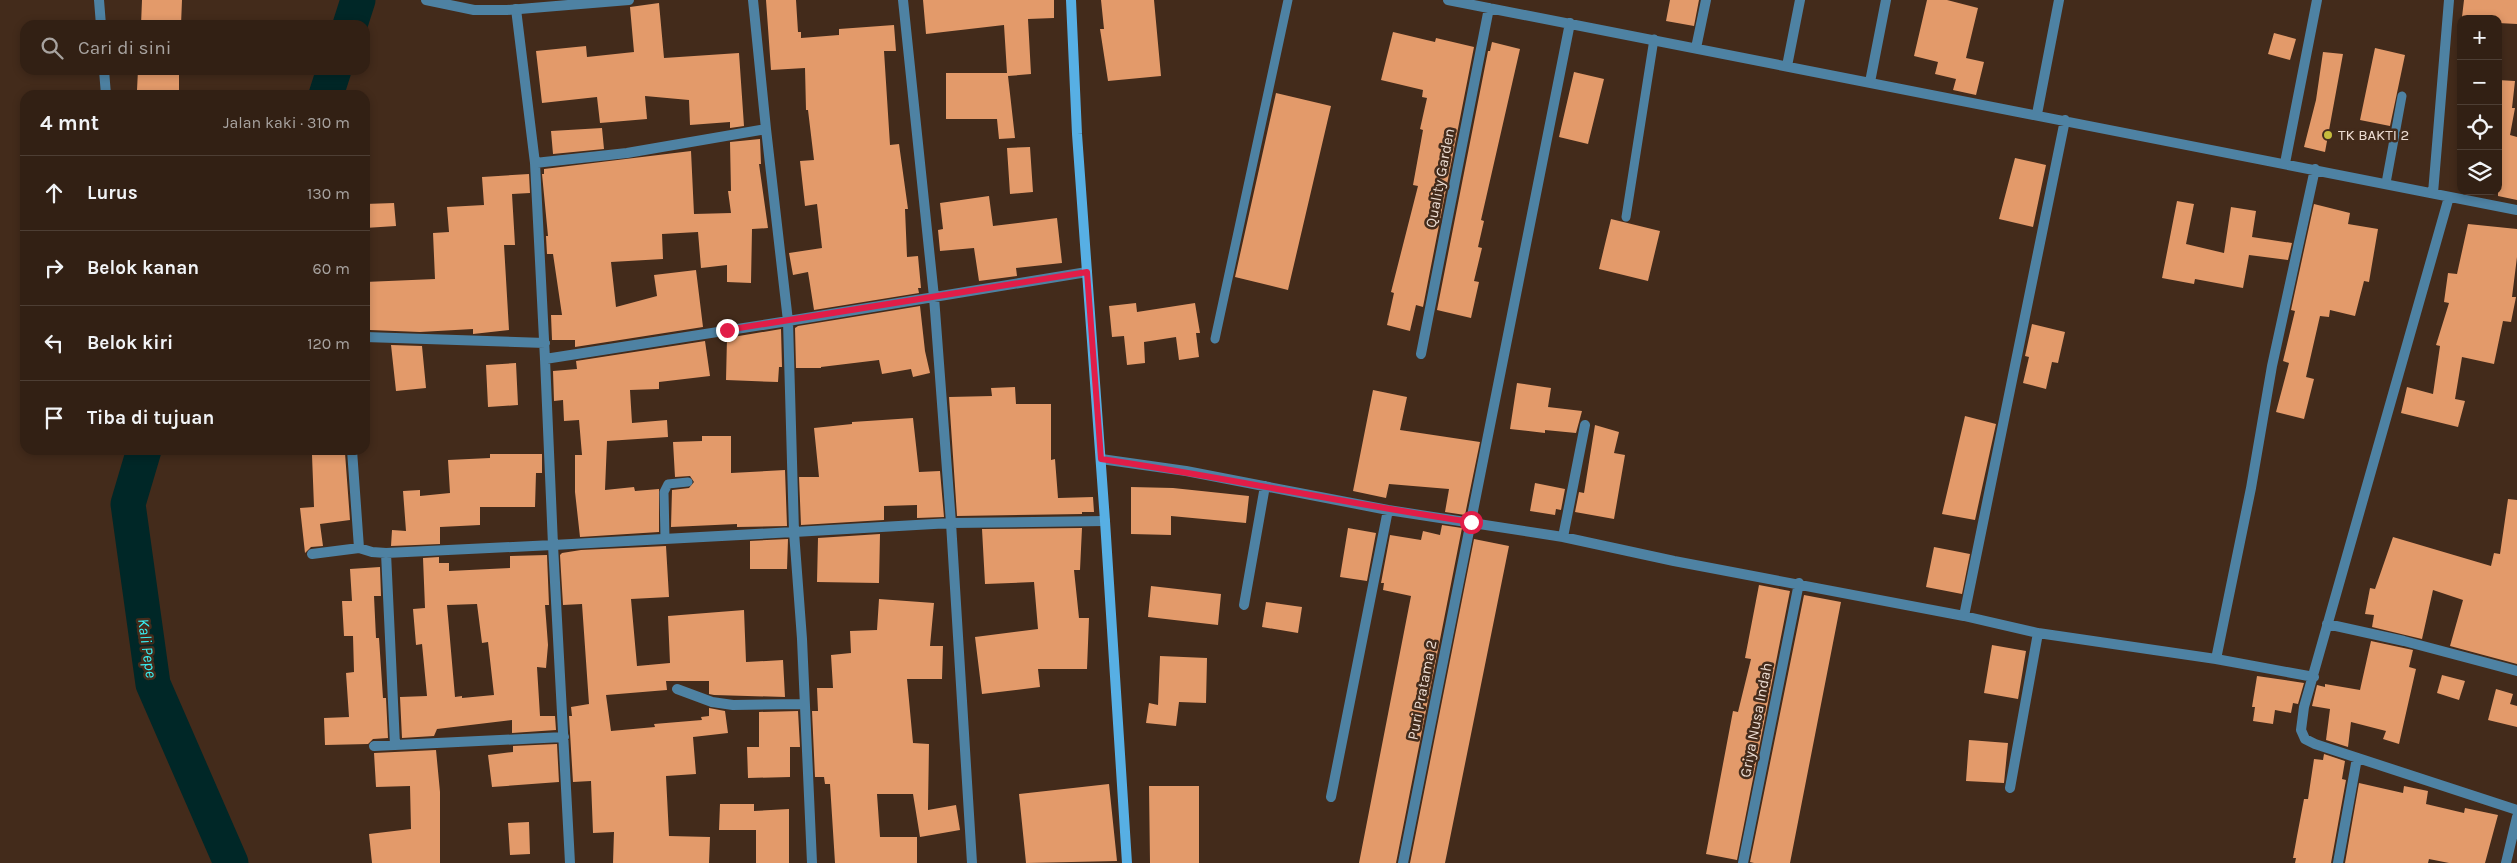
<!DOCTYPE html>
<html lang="id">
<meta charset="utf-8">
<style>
body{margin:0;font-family:Karla,sans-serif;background:#3a281d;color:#f1f3f6}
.controls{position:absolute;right:15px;top:15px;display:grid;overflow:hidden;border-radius:10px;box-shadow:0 2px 8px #0003}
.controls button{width:45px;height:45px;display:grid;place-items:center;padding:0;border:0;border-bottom:1px solid #4d3e34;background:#322014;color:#f1f3f6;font:25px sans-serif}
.stop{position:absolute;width:15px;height:15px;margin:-11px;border:4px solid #e11d48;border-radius:50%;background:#fff}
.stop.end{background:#e11d48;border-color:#fff;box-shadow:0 1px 5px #0008}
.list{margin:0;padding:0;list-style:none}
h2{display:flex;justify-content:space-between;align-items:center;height:65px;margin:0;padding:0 20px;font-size:21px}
h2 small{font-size:16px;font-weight:400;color:#a8a3a0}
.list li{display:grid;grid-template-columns:32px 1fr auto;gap:15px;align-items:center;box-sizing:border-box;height:75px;padding:0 20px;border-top:1px solid #4d3e34}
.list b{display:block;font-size:19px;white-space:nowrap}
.list em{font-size:16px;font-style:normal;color:#a8a3a0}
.icon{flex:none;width:28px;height:28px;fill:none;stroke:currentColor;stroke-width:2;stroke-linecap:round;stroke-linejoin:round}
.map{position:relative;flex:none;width:2517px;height:863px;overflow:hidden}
.search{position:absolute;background:#322014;box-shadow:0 2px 8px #0003;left:20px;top:20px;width:350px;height:55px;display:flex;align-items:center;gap:12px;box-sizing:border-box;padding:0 18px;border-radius:15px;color:#a8a3a0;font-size:19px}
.panel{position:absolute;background:#322014;box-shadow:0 2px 8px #0003;left:20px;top:90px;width:350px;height:365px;border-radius:15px}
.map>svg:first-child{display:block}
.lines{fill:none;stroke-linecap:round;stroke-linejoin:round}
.river{stroke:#002727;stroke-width:35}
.building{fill:#e39a6a;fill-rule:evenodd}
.service{stroke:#4e82a3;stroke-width:9}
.minor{stroke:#4e82a3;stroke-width:10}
.tertiary{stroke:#4e82a3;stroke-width:10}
.secondary{stroke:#57afe4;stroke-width:10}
.route{stroke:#e11d48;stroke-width:6}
.poi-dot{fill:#c6bc3c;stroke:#432b1b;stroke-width:2}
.labels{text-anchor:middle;stroke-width:5;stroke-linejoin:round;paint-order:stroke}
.poi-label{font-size:15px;fill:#eeded4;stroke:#432b1b;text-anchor:start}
.street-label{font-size:15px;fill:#eeded4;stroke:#432b1b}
.water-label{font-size:16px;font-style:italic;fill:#39eff1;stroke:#432b1b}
</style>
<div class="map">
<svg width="2517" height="863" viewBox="0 0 2517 863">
<rect width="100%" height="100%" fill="#432b1b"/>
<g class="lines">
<!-- river -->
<path class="river" d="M350 25 358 0
M326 95 334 70
M144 450 128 504 153 684 231 863"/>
</g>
<!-- building -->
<path class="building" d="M142 0H182L181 25H141Z
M766 0H796L798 32H801V38L839 35V29L894 25 896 51H884L890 145 899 144 908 209H905L907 257 918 256 921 288H918L919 293 814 310 808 272 793 275 789 253 822 248 817 204 805 206 800 161 814 160 808 110H806L805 68 771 70Z
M923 0H1054V18L1028 19 1031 74 1008 76 1015 138 999 139 997 119H946V73H1007L1004 25 926 34Z
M1101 0H1154L1161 76 1108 81 1100 29H1104Z
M1670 0H1699L1694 26 1666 21Z
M1927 0H1947L1978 8 1966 58 1984 62 1976 95 1953 90 1956 79 1935 74 1938 62 1914 56Z
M2464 0H2517V24L2498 23V19L2462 17Z
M659 3 664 58 739 53 744 126 730 128V122L690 125 689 100 645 96 647 119 600 123 597 97 542 103 536 51 586 46 587 57 634 52 630 7Z
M1393 32 1435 42 1436 38 1474 47 1423 307 1416 305 1410 331 1387 325 1394 293 1391 292 1418 186 1413 185 1423 130 1420 129 1427 98 1422 97 1423 90 1381 80Z
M2274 33 2296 39 2290 60 2268 54Z
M1492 42 1520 49 1481 220 1484 221 1478 247 1482 248 1474 281 1479 282 1471 318 1437 310 1488 51H1490Z
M2375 48 2405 55 2390 126 2360 120Z
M2323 52 2343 54 2325 152 2304 147 2316 100Z
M138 70H179V90H137Z
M1574 72 1604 79 1588 144 1559 137Z
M2498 80 2515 81 2512 108H2515L2510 135 2517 137V200L2498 196Z
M1276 93 1331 106 1288 290 1235 277Z
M602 128 604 149 553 154 551 131Z
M760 139 761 164H759L768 228 752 229 751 283 727 282V265L701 268 698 232 662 234 663 259 611 262 616 307 657 296 654 275 696 270 703 327 575 347V340H552L551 315H562L553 254H547L546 236H548L542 174H544V169L691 151 694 214 731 213 728 191H731L730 142Z
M1030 147 1033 192 1010 194 1007 148Z
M2015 158 2046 165 2033 227 1999 219Z
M529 174 530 193 512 194 515 245H504L509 330 473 334V329L420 332 370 330 369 306H365V282L435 279 433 233 449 232 447 207 484 205 482 177Z
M989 196 993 226 1057 218 1062 263 1016 268 1017 276 979 281 974 248 940 251 938 230 943 229 940 203Z
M2177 201 2194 204 2186 244 2224 253 2231 207 2256 211 2252 237 2292 243 2288 260 2249 255 2243 288 2195 279 2194 284 2162 278Z
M394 203 396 226 365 228V204Z
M2314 204 2350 213 2348 224 2378 229 2369 282 2364 281 2355 316 2330 310 2329 317 2320 316 2306 377 2314 379 2304 419 2276 412 2289 363 2283 361 2295 311 2291 310Z
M1611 219 1660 231 1648 281 1599 269Z
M2468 224 2517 229V257L2512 297H2516L2511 322 2503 321 2494 364 2462 357 2455 399 2465 401 2458 427 2401 413 2407 387 2433 394 2440 346 2436 345 2449 303 2444 302 2448 273 2457 274Z
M1136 303 1137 312 1195 303 1200 333H1196L1199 357 1179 360 1176 337 1144 342 1145 363 1127 365 1124 336 1112 337 1109 306Z
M920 306 925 351 930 373 913 377 911 369 882 374 879 360 821 367V368H796L795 328 798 326Z
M2032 324 2065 332 2058 363 2052 362 2046 389 2023 383 2029 357 2025 356Z
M781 329 782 367H779L778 382 726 380 727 338Z
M705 341 710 376 659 382V389L630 390 632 423 667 420 668 437 607 441 605 490 634 487 635 491 659 489V532L580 537 575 492V455H582L579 420 564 421 563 400 554 401 553 371 577 369 576 361Z
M391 345 422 346 426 388 396 391Z
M516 363 518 405 488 407 486 365Z
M1517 383 1551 388 1548 407 1582 411 1576 433 1545 430V433L1510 429Z
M1015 387 1016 404H1051V460L1055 459 1058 498 1093 497 1094 512H1082V514L957 516 949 397 992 396 991 388Z
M1373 390 1407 397 1400 430 1480 442 1465 515 1445 512 1449 489 1389 484 1386 498 1353 491Z
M1965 416 1996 424 1975 520 1942 514Z
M913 418 919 472 940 471 944 517 917 518V505L884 506V520L801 525 799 477H819L814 428 852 424V422Z
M1595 425 1619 432 1614 453 1625 455 1614 519 1575 512 1579 492 1584 493Z
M702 436H731V473L785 470 787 526 737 527V524L671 527 672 490 689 488 694 482 690 476 675 477 673 442 702 441Z
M345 453 350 520 320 524 323 546 311 547 305 553 300 508 314 507 312 455Z
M490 454H542V473H536L535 507H480V525L440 527V544L391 546 392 530 406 531 403 491 420 490V496L450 493 448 460 490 458Z
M1535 483 1565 489 1561 510 1556 509 1555 515 1530 511Z
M1131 487 1173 488 1249 496 1246 523 1171 516V535L1131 534Z
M2508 499 2517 500V664L2450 646 2463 600 2433 590 2422 639 2372 627 2374 615 2365 614 2370 588 2375 589 2393 537 2491 566 2494 553 2500 554Z
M1442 525 1462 528 1396 863H1359L1411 596 1383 590 1384 583H1381L1390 535 1421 540 1423 531 1440 535Z
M1082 528 1080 570H1074L1079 618H1089L1087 669H1038L1040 687 982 694 975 637 1038 629 1034 582 985 584 982 529Z
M1348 528 1376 533 1367 581 1340 577Z
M880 534 879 583 817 582 818 538Z
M788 539 787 569H750V541Z
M1474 539 1509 546 1445 863H1410Z
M666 546 669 597 631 599 637 666 670 663 668 616 744 610 746 662 783 660 785 697 714 695 709 694V681H666L667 690 606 695 611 731 655 727 654 724 702 720 701 717 709 716V708L725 711 728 733 693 737 696 774 666 776 669 836 710 837 709 863H613L614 832 593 833 591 781 573 782 569 716H572L571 707 589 704 582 604 563 605 560 555 562 553 581 550Z
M1934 547 1970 554 1962 594 1926 587Z
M547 555 549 605H545L548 645 546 668 537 667 540 716H555L556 730 512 733V720L437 729 434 736 402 738 400 697 427 696 422 644 416 645 413 609 425 608 423 558 439 557V563H449V571L510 568V556ZM477 604 482 643 488 642 494 695 462 698V696L455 697 447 605Z
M380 567 381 596H374L376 638H379L383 698H386L388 738 373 739 368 744 325 745 324 718 349 717 346 673 354 672 353 636H344L342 601H352L350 569Z
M1759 585 1790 591 1737 860 1706 854 1733 711 1738 712 1751 659 1745 658Z
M1151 586 1221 594 1218 625 1148 617Z
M1804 595 1841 602 1790 863H1754L1750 862Z
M879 599 934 603 930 646H943L942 679H907L913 743 929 744 928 810 956 805 960 830 920 837 913 794H877L880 837H917V863H835L830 784H825L824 777H815L812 711H818L817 688H833L831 655 851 653 850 631 877 630Z
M1266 602 1302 607 1298 633 1262 627Z
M2371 641 2413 650 2409 667 2416 669 2399 744 2383 739 2386 731 2351 722 2348 747 2326 740 2330 709 2312 706 2317 685 2325 687V684L2360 690Z
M1992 645 2026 651 2018 699 1984 693Z
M1160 656 1207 658 1206 703 1179 702 1176 726 1146 723 1149 703 1158 705Z
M2442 675 2465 681 2459 700 2437 693Z
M2257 676 2304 683 2298 704 2293 703 2291 713 2275 710 2273 724 2253 721 2255 707H2252Z
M2496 689 2513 694 2510 704 2517 706V727L2488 720Z
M798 711 800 747H790V777L748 778 747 747H759V712Z
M1969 740 2008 743 2004 783 1966 781Z
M557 744 559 782 492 787 488 755 513 752V746Z
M436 750 440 792V863H372L369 834 411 829 410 786 376 787 374 753Z
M2324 754 2345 761 2342 779 2346 780 2331 863H2295L2296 858H2293L2297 836 2304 799H2308L2314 759 2323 760Z
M2359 783 2403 793 2404 786 2428 791 2426 804 2464 813 2465 808 2498 815 2485 863H2449L2429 859 2428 863H2345Z
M1109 784 1117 861 1026 863 1019 794Z
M1149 786H1199V863H1150Z
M720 804H754V811L789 809V863H756V830H719Z
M529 822 530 854 510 855 508 823Z"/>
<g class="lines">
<!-- service -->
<path class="service" d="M2386 183 2402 96
M1626 217 1654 39
M1215 339 1288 0
M665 538 664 492 668 484 688 482"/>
<!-- minor -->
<path class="minor" d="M99 0 101 25
M903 0 934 297 951 523 972 863
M1448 0 2517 210
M516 9 535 163 627 153 766 129 753 0
M1696 48 1706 0
M1787 66 1800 0
M104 70 106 95
M1870 82 1886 0
M2037 114 2059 0
M535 163 545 359 788 321 766 129
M2285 163 2317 0
M2433 193 2449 0
M2449 197 2304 707 2301 730 2305 739 2315 744 2517 810
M365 337 545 343
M1421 354 1489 8
M545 359 553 545 794 532 788 321 1087 272
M352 450 359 548
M1101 459 1186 471 1388 510 1563 537 1674 561 1964 616 2038 633 2216 659 2314 677
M1563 537 1585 425
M386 553 395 745
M312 554 359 548 372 552 386 553 553 545 570 863
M1244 605 1265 486
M1964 616 2065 120
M2327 624 2404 641 2517 671
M2216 659 2251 488 2272 366 2315 169
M677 689 712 702 733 705 805 704
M374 746 564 737
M2010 788 2038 633
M1331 797 1388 510
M812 863 802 639 794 532 951 523 1105 521
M1403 863 1570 23
M1743 863 1799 583
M2338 863 2357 758
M2506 863 2517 817"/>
<!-- tertiary -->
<path class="tertiary" d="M426 0 474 10H507L629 0"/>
<!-- secondary -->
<path class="secondary" d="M1071 0 1077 134 1105 521 1127 863"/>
</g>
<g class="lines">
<!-- route -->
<path class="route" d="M727 330 1087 272 1101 459C1225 477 1347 504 1471 522"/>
</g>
<!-- markers -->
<circle class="poi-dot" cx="2328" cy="135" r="5"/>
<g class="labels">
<!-- poi labels -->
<g class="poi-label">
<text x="2338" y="140">TK BAKTI 2</text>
</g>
<!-- street labels -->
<g class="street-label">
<text transform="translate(1440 178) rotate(-79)" y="5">Quality Garden</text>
<text transform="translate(1422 690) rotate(-79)" y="5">Puri Pratama 2</text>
<text transform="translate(1756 720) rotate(-79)" y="5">Griya Nusa Indah</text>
</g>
<!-- water labels -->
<g class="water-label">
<text transform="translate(148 648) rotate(82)" y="6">Kali Pepe</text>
</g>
</g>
</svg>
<div class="controls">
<button>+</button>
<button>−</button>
<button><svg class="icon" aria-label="locate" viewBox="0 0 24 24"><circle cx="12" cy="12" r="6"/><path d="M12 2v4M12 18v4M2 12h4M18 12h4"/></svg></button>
<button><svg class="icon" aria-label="layers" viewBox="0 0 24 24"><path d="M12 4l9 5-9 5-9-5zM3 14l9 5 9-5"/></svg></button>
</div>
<div class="stop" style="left:1471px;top:522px"></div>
<div class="stop end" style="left:727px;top:330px"></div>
<div class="search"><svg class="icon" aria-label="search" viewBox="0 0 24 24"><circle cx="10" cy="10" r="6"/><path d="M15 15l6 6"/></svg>Cari di sini</div>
<section class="panel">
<h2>4 mnt<small>Jalan kaki · 310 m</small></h2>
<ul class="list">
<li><svg class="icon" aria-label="ahead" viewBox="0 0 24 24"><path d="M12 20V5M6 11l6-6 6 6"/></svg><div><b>Lurus</b></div><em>130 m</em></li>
<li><svg class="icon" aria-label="right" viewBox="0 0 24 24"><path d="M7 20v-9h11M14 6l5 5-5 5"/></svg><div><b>Belok kanan</b></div><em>60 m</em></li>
<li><svg class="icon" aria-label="left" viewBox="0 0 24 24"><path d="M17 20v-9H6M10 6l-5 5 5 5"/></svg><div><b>Belok kiri</b></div><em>120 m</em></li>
<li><svg class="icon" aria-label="arrive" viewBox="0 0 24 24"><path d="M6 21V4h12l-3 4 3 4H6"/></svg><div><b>Tiba di tujuan</b></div></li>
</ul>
</section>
</div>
